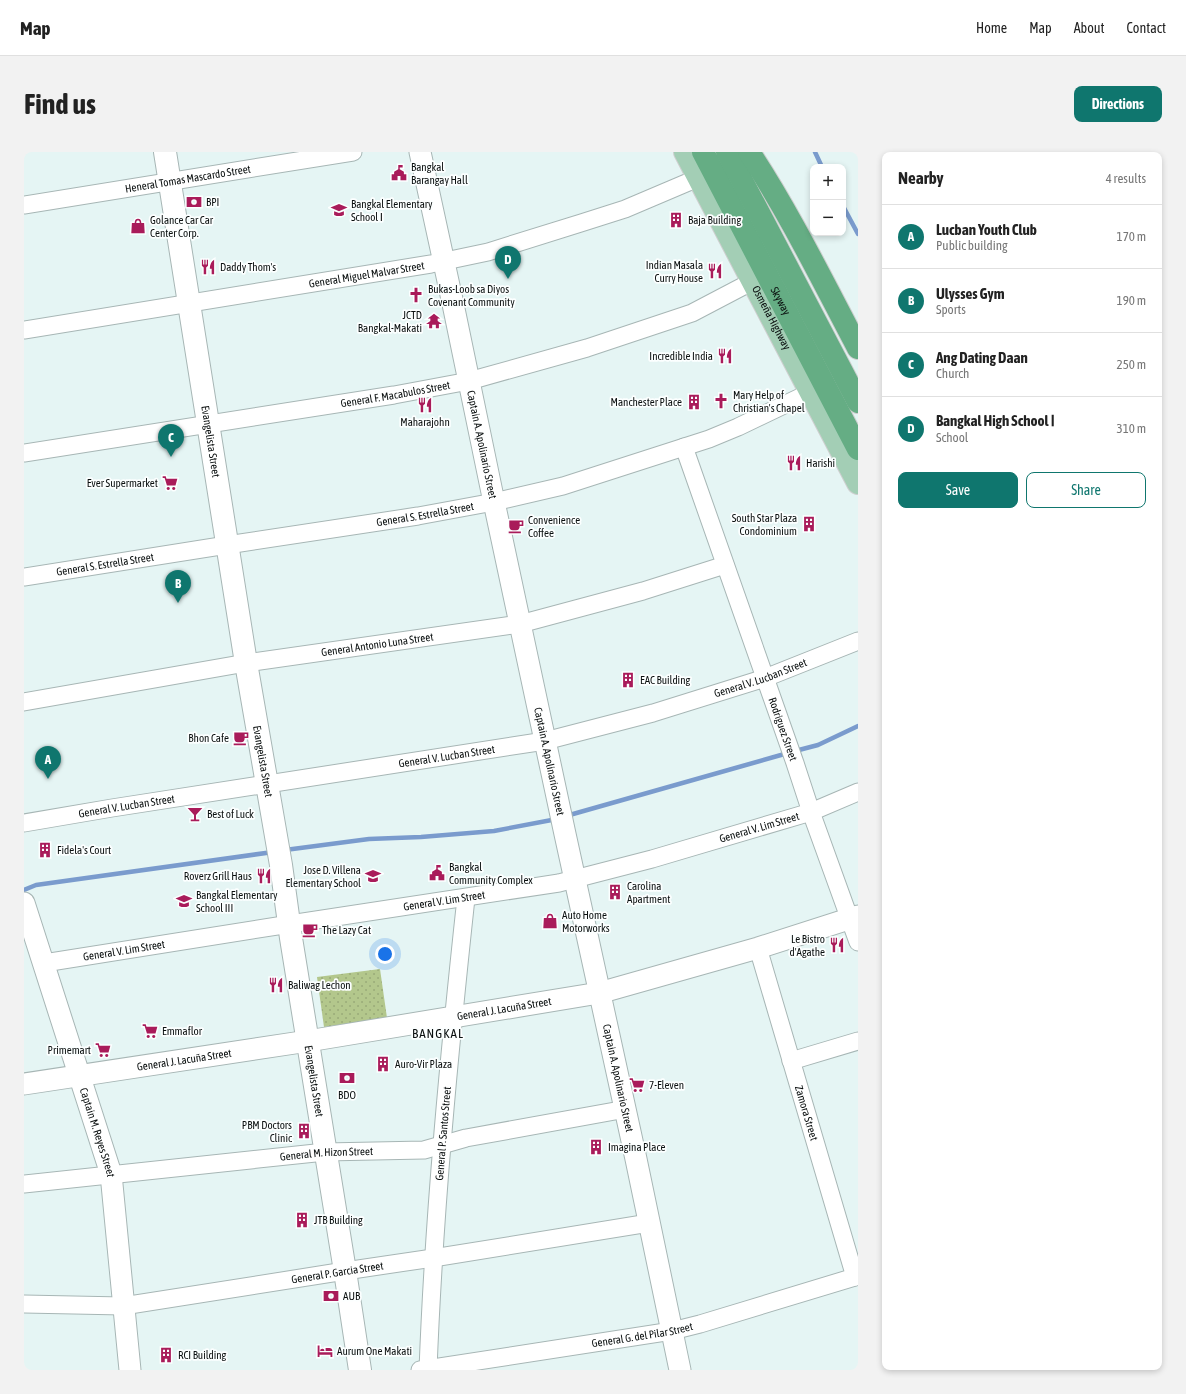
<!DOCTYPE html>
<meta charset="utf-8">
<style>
body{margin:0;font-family:"Asap Condensed",sans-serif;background:#f2f2f2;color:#222}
.controls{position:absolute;right:12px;top:12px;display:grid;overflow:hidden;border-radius:8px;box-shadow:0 2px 6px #0003}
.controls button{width:36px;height:36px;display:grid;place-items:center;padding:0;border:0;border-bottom:1px solid #e0e0e0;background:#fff;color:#222;font:20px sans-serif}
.you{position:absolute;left:361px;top:802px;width:14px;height:14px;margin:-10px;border:3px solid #fff;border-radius:50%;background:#1a73e8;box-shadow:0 0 0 6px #1a73e833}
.badge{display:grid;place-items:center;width:26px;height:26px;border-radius:50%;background:#0f766e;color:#fff;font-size:13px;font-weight:700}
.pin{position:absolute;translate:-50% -33px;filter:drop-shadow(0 1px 2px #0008)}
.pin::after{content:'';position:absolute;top:21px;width:14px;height:12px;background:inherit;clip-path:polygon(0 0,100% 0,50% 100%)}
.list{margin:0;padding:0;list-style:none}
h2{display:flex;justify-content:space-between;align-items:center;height:52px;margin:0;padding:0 16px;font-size:17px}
h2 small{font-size:13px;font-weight:400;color:#767676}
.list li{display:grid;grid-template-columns:26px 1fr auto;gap:12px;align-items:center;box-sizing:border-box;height:64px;padding:0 16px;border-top:1px solid #e0e0e0}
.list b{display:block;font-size:15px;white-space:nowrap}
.list p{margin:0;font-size:13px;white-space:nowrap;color:#767676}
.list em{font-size:13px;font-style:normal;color:#767676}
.actions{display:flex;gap:8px;padding:12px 16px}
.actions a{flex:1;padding:9px 0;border:1px solid #0f766e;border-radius:8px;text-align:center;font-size:14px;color:#0f766e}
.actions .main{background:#0f766e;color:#fff}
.map{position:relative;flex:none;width:834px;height:1218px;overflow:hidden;border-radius:8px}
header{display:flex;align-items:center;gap:24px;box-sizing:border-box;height:56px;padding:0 20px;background:#fff;border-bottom:1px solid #e0e0e0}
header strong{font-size:19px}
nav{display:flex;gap:22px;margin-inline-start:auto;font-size:14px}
.intro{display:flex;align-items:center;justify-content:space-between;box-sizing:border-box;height:96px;padding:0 24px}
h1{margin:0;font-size:28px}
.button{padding:10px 18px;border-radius:8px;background:#0f766e;color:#fff;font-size:14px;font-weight:700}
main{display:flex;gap:24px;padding:0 24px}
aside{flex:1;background:#fff;border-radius:8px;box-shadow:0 2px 6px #0003}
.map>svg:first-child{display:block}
.grass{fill:url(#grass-dots)}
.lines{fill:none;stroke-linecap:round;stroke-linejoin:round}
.stream{stroke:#7a9bcd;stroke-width:4.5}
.minor-casing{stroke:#a7b6b5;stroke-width:19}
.tertiary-casing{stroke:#a7b6b5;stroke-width:23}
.secondary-casing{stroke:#a7b6b5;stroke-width:24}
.primary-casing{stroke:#cecfcf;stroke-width:24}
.motorway-casing{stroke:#cecfcf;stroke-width:24}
.minor{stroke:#fff;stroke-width:17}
.tertiary{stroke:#fff;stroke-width:21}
.secondary{stroke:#fff;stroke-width:22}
.primary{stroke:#a3ceb5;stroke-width:22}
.motorway{stroke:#65ad84;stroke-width:22}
.labels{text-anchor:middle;stroke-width:3.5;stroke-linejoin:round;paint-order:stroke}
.poi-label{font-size:11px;fill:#0a0f0f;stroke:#fcffff;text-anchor:start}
.street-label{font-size:11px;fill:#0a0f0f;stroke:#fcffff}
.quarter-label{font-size:13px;letter-spacing:1px;fill:#0a0f0f;stroke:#fcffff}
</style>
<header>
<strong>Map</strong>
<nav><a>Home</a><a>Map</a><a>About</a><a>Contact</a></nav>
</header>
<div class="intro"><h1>Find us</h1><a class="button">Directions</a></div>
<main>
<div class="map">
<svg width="834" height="1218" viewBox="0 0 834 1218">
<defs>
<pattern id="grass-dots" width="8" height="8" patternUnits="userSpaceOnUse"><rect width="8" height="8" fill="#b3c78c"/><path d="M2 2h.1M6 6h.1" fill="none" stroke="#99aa78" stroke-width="1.8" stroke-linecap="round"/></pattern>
</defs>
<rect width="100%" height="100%" fill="#e5f5f4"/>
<!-- grass -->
<path class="grass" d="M356 817 363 866 300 875 293 825Z"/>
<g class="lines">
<!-- stream -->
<path class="stream" d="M791 0 798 15
M819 54 834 82
M771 599 794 593 834 574
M542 664 764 601
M261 698 345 687 397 685 470 679 533 667
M0 738 12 733 249 700"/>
<defs>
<g id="minor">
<path id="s1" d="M0 53 329 0"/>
<path id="s2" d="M0 178 407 112 464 100 557 71 601 57 674 26"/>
<path id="s3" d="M660 295 771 611 787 660 834 790"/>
<path id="s4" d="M0 301 370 243 445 229 563 196 668 161 729 129"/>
<path id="s5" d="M0 425 203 393 394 364 470 350 539 334 685 287 714 275 787 240"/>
<path id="s6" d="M0 550 222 511 496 472 619 439 701 413"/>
<path id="s7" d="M0 671 88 656 521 589 629 561 741 526 834 489"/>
<path id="s8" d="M734 796 831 1125"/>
<path id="s9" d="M20 811 266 772 535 731 628 707 787 660 834 640"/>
<path d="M767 909 834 889"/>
<path id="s10" d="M0 1032 301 1000 400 998 442 986 602 957"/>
<path id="s11" d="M0 1152 99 1154 321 1119 409 1106 625 1071"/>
<path id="s12" d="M396 1218 648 1179 676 1172 834 1124"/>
<path id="s13" d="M404 1218C410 1060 425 903 442 746"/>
</g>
<g id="tertiary">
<path id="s14" d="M396 0 429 152 470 350 541 682 612 1007 656 1218"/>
<path id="s15" d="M0 751 87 1022 106 1218"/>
<path id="s16" d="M0 932 284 889 575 841 734 796 834 764"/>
</g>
<g id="secondary">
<path id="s17" d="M141 0 222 511 257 713 267 786 321 1119 336 1218"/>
</g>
<g id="primary">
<path id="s18" d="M661 0 834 331"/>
</g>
<g id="motorway">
<path id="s19" d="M679 0 834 297"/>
<path d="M703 0 834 250"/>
<path d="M725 0C766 62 799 130 834 196"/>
</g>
</defs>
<!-- minor casing -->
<use href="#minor" class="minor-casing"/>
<!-- tertiary casing -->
<use href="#tertiary" class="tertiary-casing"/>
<!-- secondary casing -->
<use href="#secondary" class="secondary-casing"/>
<!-- primary casing -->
<use href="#primary" class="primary-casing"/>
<!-- motorway casing -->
<use href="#motorway" class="motorway-casing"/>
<!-- minor -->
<use href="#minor" class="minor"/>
<!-- tertiary -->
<use href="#tertiary" class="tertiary"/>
<!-- secondary -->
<use href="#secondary" class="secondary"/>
<!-- primary -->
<use href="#primary" class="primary"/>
<!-- motorway -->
<use href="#motorway" class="motorway"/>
</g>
<!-- icons -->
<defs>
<symbol id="civic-bare" viewBox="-9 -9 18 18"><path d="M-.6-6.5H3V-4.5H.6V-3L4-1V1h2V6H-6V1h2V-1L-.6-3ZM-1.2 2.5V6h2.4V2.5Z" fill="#a91b5a" stroke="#fcffff" stroke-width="2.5" paint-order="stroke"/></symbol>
<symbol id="bank-bare" viewBox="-9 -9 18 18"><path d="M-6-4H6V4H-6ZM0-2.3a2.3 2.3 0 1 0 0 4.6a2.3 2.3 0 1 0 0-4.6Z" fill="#a91b5a" stroke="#fcffff" stroke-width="2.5" paint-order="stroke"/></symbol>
<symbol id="school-bare" viewBox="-9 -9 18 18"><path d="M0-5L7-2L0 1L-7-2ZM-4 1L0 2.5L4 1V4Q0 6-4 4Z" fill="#a91b5a" stroke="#fcffff" stroke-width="2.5" paint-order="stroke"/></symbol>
<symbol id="building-bare" viewBox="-9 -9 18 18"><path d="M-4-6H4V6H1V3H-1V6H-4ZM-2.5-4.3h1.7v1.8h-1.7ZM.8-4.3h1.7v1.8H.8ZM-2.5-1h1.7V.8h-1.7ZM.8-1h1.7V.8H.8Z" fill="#a91b5a" stroke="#fcffff" stroke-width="2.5" paint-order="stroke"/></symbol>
<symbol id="shop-bare" viewBox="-9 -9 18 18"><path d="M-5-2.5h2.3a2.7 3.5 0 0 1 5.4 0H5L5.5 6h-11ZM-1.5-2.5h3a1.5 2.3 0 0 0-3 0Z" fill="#a91b5a" stroke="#fcffff" stroke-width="2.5" paint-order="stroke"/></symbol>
<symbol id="restaurant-bare" viewBox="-9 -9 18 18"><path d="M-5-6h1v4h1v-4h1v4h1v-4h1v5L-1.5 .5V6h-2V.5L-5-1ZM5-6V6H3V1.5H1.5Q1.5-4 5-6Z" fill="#a91b5a" stroke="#fcffff" stroke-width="2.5" paint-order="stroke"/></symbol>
<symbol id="church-bare" viewBox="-9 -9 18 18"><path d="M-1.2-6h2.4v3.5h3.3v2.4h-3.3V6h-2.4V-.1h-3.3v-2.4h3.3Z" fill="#a91b5a" stroke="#fcffff" stroke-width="2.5" paint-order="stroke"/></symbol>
<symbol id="temple-bare" viewBox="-9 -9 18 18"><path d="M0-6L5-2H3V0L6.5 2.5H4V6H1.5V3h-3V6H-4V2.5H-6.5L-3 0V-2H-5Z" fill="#a91b5a" stroke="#fcffff" stroke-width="2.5" paint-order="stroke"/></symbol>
<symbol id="supermarket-bare" viewBox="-9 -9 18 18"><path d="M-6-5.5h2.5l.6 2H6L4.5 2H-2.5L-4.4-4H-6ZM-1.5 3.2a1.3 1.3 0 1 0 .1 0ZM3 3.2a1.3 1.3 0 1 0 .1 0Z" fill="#a91b5a" stroke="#fcffff" stroke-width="2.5" paint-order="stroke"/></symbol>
<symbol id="cafe-bare" viewBox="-9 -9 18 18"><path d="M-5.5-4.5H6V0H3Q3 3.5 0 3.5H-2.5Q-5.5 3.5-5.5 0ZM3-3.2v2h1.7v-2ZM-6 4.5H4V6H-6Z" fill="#a91b5a" stroke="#fcffff" stroke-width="2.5" paint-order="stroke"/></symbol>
<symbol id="bar-bare" viewBox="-9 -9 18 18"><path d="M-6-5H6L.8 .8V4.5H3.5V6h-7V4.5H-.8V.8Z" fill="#a91b5a" stroke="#fcffff" stroke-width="2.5" paint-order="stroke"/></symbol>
<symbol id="hotel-bare" viewBox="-9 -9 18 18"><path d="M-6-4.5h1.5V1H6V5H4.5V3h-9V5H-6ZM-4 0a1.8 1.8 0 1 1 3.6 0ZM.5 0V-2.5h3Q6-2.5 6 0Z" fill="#a91b5a" stroke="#fcffff" stroke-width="2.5" paint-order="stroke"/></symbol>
</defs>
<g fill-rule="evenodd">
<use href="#civic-bare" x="364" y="10" width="22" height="22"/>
<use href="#bank-bare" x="159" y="39" width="22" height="22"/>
<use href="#school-bare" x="304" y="47" width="22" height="22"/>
<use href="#building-bare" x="641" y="57" width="22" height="22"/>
<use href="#shop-bare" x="103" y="63" width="22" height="22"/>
<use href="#restaurant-bare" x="173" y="104" width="22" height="22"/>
<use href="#restaurant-bare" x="680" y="108" width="22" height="22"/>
<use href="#church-bare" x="381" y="132" width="22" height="22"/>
<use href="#temple-bare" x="399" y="158" width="22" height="22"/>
<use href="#restaurant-bare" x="690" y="193" width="22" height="22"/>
<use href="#church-bare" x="686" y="238" width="22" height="22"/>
<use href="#building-bare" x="659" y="239" width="22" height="22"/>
<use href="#restaurant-bare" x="390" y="242" width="22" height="22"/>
<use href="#restaurant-bare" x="759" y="300" width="22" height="22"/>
<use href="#supermarket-bare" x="135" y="320" width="22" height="22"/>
<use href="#building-bare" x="774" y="361" width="22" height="22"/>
<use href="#cafe-bare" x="481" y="363" width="22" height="22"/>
<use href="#building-bare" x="593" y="517" width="22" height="22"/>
<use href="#cafe-bare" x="206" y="575" width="22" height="22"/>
<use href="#bar-bare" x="160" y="651" width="22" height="22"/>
<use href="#building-bare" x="10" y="687" width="22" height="22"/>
<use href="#civic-bare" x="402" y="710" width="22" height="22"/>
<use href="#restaurant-bare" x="229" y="713" width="22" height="22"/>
<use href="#school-bare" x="338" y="713" width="22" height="22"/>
<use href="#building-bare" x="580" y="729" width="22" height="22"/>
<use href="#school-bare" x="149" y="738" width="22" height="22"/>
<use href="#shop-bare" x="515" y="758" width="22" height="22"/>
<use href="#cafe-bare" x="275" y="767" width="22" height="22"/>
<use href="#restaurant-bare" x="802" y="782" width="22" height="22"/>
<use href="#restaurant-bare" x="241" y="822" width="22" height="22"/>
<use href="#supermarket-bare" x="115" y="868" width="22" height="22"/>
<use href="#supermarket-bare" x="68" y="887" width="22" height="22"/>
<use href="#building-bare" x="348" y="901" width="22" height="22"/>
<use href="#bank-bare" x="312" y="915" width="22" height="22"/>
<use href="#supermarket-bare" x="602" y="922" width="22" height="22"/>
<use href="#building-bare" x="269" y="968" width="22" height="22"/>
<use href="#building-bare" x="561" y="984" width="22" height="22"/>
<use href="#building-bare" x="267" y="1057" width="22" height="22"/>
<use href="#bank-bare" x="296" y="1133" width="22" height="22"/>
<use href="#hotel-bare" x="290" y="1188" width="22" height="22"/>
<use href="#building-bare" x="131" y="1192" width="22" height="22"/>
</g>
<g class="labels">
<!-- poi labels -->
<g class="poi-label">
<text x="387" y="19">Bangkal<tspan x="387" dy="13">Barangay Hall</tspan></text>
<text x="182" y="54">BPI</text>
<text x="327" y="56">Bangkal Elementary<tspan x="327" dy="13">School Ⅰ</tspan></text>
<text x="126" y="72">Golance Car Car<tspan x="126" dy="13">Center Corp.</tspan></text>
<text x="664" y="72">Baja Building</text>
<text x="679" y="117" text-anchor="end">Indian Masala<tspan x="679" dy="13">Curry House</tspan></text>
<text x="196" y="119">Daddy Thom's</text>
<text x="404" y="141">Bukas-Loob sa Diyos<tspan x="404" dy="13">Covenant Community</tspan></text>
<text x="398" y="167" text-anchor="end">JCTD<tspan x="398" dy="13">Bangkal-Makati</tspan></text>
<text x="689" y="208" text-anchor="end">Incredible India</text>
<text x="709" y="247">Mary Help of<tspan x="709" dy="13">Christian's Chapel</tspan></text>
<text x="658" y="254" text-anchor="end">Manchester Place</text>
<text x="401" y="274" text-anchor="middle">Maharajohn</text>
<text x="782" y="315">Harishi</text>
<text x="134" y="335" text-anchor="end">Ever Supermarket</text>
<text x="773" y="370" text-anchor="end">South Star Plaza<tspan x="773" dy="13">Condominium</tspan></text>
<text x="504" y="372">Convenience<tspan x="504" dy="13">Coffee</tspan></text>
<text x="616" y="532">EAC Building</text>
<text x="205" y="590" text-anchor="end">Bhon Cafe</text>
<text x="183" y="666">Best of Luck</text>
<text x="33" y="702">Fidela's Court</text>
<text x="425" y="719">Bangkal<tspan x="425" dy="13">Community Complex</tspan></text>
<text x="337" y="722" text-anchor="end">Jose D. Villena<tspan x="337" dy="13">Elementary School</tspan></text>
<text x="228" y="728" text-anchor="end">Roverz Grill Haus</text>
<text x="603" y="738">Carolina<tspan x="603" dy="13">Apartment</tspan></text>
<text x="172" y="747">Bangkal Elementary<tspan x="172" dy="13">School III</tspan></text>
<text x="538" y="767">Auto Home<tspan x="538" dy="13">Motorworks</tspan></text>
<text x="298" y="782">The Lazy Cat</text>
<text x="801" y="791" text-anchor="end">Le Bistro<tspan x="801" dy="13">d'Agathe</tspan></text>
<text x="264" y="837">Baliwag Lechon</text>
<text x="138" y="883">Emmaflor</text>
<text x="67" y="902" text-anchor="end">Primemart</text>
<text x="371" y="916">Auro-Vir Plaza</text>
<text x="625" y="937">7-Eleven</text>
<text x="323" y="947" text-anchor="middle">BDO</text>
<text x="268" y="977" text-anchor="end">PBM Doctors<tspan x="268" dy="13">Clinic</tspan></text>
<text x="584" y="999">Imagina Place</text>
<text x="290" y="1072">JTB Building</text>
<text x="319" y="1148">AUB</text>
<text x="313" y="1203">Aurum One Makati</text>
<text x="154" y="1207">RCI Building</text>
</g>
<!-- street labels -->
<g class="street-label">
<text dy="4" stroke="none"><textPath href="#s1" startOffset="166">Heneral Tomas Mascardo Street</textPath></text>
<text dy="4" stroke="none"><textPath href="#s2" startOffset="347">General Miguel Malvar Street</textPath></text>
<text dy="4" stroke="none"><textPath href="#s19" startOffset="168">Skyway</textPath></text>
<text dy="4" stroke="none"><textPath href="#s18" startOffset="187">Osmeña Highway</textPath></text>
<text dy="4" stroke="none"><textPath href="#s4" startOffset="376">General F. Macabulos Street</textPath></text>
<text dy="4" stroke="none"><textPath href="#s17" startOffset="293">Evangelista Street</textPath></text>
<text dy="4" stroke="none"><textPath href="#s14" startOffset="299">Captain A. Apolinario Street</textPath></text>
<text dy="4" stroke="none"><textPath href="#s5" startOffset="406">General S. Estrella Street</textPath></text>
<text dy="4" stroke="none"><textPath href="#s5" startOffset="82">General S. Estrella Street</textPath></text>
<text dy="4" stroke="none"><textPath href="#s6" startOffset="358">General Antonio Luna Street</textPath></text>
<text dy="4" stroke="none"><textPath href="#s7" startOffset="752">General V. Lucban Street</textPath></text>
<text dy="4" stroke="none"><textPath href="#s3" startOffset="299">Rodriguez Street</textPath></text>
<text dy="4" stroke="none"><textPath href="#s7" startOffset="428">General V. Lucban Street</textPath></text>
<text dy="4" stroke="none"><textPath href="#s17" startOffset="617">Evangelista Street</textPath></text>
<text dy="4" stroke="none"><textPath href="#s14" startOffset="623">Captain A. Apolinario Street</textPath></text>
<text dy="4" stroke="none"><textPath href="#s7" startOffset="104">General V. Lucban Street</textPath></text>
<text dy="4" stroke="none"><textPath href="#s9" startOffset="729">General V. Lim Street</textPath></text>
<text dy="4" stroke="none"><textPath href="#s9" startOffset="405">General V. Lim Street</textPath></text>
<text dy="4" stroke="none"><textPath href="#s9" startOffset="81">General V. Lim Street</textPath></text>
<text dy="4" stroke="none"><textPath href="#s16" startOffset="486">General J. Lacuña Street</textPath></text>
<text dy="4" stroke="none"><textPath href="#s16" startOffset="162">General J. Lacuña Street</textPath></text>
<text dy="4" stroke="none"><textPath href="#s14" startOffset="947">Captain A. Apolinario Street</textPath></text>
<text dy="4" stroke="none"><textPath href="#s17" startOffset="941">Evangelista Street</textPath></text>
<text dy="4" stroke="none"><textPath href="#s8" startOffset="172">Zamora Street</textPath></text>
<text dy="4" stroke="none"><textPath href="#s15" startOffset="241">Captain M. Reyes Street</textPath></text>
<text dy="4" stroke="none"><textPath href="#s13" startOffset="237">General P. Santos Street</textPath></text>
<text dy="4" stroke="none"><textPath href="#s10" startOffset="304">General M. Hizon Street</textPath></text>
<text dy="4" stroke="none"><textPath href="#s11" startOffset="316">General P. Garcia Street</textPath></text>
<text dy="4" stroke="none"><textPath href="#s12" startOffset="225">General G. del Pilar Street</textPath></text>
</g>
<!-- quarter labels -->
<g class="quarter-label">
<text x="414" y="886">BANGKAL</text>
</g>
</g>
</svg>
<div class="controls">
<button>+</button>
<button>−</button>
</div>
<div class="you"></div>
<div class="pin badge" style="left:24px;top:627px">A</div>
<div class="pin badge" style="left:154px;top:451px">B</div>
<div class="pin badge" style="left:147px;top:305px">C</div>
<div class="pin badge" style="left:484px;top:127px">D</div>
</div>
<aside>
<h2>Nearby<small>4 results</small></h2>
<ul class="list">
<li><span class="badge">A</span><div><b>Lucban Youth Club</b><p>Public building</p></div><em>170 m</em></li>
<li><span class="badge">B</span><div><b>Ulysses Gym</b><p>Sports</p></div><em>190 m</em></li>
<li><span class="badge">C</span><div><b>Ang Dating Daan</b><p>Church</p></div><em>250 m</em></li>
<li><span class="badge">D</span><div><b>Bangkal High School Ⅰ</b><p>School</p></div><em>310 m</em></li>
</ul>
<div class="actions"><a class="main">Save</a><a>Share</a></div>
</aside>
</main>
